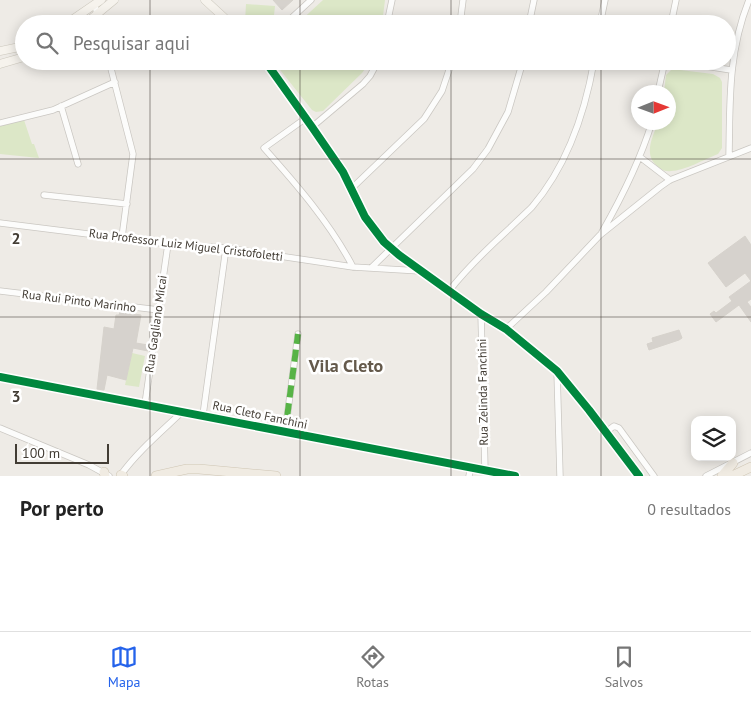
<!DOCTYPE html>
<html lang="pt">
<style>
body{margin:0;font-family:"PT Sans",sans-serif;background:#f6f6f6;color:#222}
.controls{position:absolute;right:15px;bottom:15px;display:grid;overflow:hidden;border-radius:10px;box-shadow:0 2px 12px #0003}
.controls button{width:45px;height:45px;display:grid;place-items:center;padding:0;border:0;border-bottom:1px solid #e0e0e0;background:#fff;color:#222;font:25px sans-serif}
.compass{position:absolute;left:631px;top:85px;width:45px;height:45px;border-radius:50%;background:#fff;box-shadow:0 2px 12px #0003;rotate:89deg}
.scale{position:absolute;left:15px;bottom:12px;width:94px;box-sizing:border-box;padding-left:5px;border:2px solid #423c34;border-top:0;font-size:14px;line-height:18px;white-space:nowrap;color:#423c34;-webkit-text-stroke:4px #fff;paint-order:stroke}
.list{margin:0;padding:0;list-style:none}
h2{display:flex;justify-content:space-between;align-items:center;height:65px;margin:0;padding:0 20px;font-size:21px}
h2 small{font-size:16px;font-weight:400;color:#767676}
.icon{flex:none;width:28px;height:28px;fill:none;stroke:currentColor;stroke-width:2;stroke-linecap:round;stroke-linejoin:round}
.map{position:relative;flex:none;width:751px;height:476px;overflow:hidden}
.search{position:absolute;background:#fff;box-shadow:0 2px 12px #0003;left:15px;right:15px;top:15px;height:55px;display:flex;align-items:center;gap:12px;box-sizing:border-box;padding:0 18px;border-radius:28px;color:#767676;font-size:19px}
.sheet{height:155px;background:#fff}
nav{display:flex;justify-content:space-around;align-items:center;box-sizing:border-box;height:70px;border-top:1px solid #e0e0e0;background:#fff;font-size:14px;color:#767676}
nav a{display:grid;justify-items:center;gap:2px}
nav .on{color:#2563eb}
.map>svg:first-child{display:block}
.green{fill:#dce7c7}
.building{fill:#d6d2cd;stroke:#d6d2cc}
.lines{fill:none;stroke-linecap:round;stroke-linejoin:round}
.street-casing{stroke:#cac7c2;stroke-width:7}
.secondary-casing{stroke:#ccc8bd;stroke-width:9}
.primary-casing{stroke:#cfc6b4;stroke-width:10}
.street{stroke:#fcfcfb;stroke-width:5.5}
.secondary{stroke:#f6f3ed;stroke-width:8}
.primary{stroke:#f0ebe2;stroke-width:9}
.quiet{stroke:#57b346;stroke-width:6;stroke-dasharray:12 6;stroke-linecap:butt}
.cycleway-casing{stroke:#fff;stroke-width:11}
.cycleway{stroke:#00873e;stroke-width:8}
.grid{fill:none;stroke:#423c34;stroke-width:1;stroke-opacity:0.55}
.labels{text-anchor:middle;stroke-width:5;stroke-linejoin:round;paint-order:stroke}
.street-label{font-size:12px;fill:#423c34;stroke:#fff}
.district-label{font-size:18px;font-weight:bold;fill:#64594b;stroke:#fff}
.grid-label{font-size:16px;text-anchor:middle;font-weight:bold;fill:#423c34;stroke:#fff;stroke-width:5;stroke-linejoin:round;paint-order:stroke}
</style>
<div class="map">
<svg width="751" height="476" viewBox="0 0 751 476">
<rect width="100%" height="100%" fill="#eeebe6"/>
<!-- green -->
<path class="green" d="M323 0H385L382 24H297Z
M246 4 275 6 273 24 245 22Z
M273 61H371L362 73 323 111 316 112 312 110Z
M672 69 713 74 720 78 722 82V148L718 154C705 159 684 171 671 171 665 172 660 169 657 166 643 154 653 136 658 123L668 122V92H664L666 75Z
M24 120 32 144H34L39 158 0 154V126Z
M132 353 145 356 139 387 125 385Z"/>
<!-- building -->
<path class="building" d="M273 0H293L282 10Z
M745 236 751 245V299L747 302 751 307V322L739 305 716 322 710 314 714 311 716 313 732 301 729 297 751 281 745 273 726 287 708 263Z
M120 312 141 315 136 343 148 345V351L133 348 126 380 107 375 104 390 97 389 104 327 114 329 116 315H119Z
M679 330 682 338 679 340 649 350 647 344 653 342 652 338Z"/>
<g class="lines">
<defs>
<path id="street" d="M95 5 99 24
M388 22 400 24
M285 24 311 0
M387 24 392 0
M460 24 463 0
M529 24 534 0
M600 24 605 0
M671 24 676 0
M109 61 133 154 122 237
M673 61 731 70
M658 92 665 61
M61 106 78 164
M306 118 264 148C297 185 330 223 353 267
M0 123 53 110 115 82
M312 127 363 84 370 76 378 61
M729 156C730 102 728 52 749 0
M640 157 670 180
M351 189 424 119 442 91 452 61
M44 195 127 204
M0 223 168 244 226 248 353 267 420 271
M602 232C622 197 640 161 652 122
M371 268 473 169 488 149 508 112 523 61
M0 291 159 310
M449 291C467 268 488 248 510 228 517 221 525 214 532 207 567 166 585 113 594 61
M481 314 485 470
M506 329 546 292 600 235 660 187 670 180 751 148
M557 371 560 476
M0 377 515 476
M145 404 168 244
M203 415 226 248
M0 428 89 465 109 476
M606 432 614 426 619 428 654 476
M285 433 298 334
M120 476C137 452 161 432 183 411
M469 476 471 467
M706 476 751 453"/>
<path id="secondary" d="M205 0 231 24
M66 24 101 0
M85 24 114 0
M0 51 24 46
M265 61 312 127 343 172 365 217 384 242 399 255 481 314 506 329 557 371 589 410 639 476
M0 64 24 57"/>
<path id="primary" d="M104 472 105 476
M121 475 123 476
M156 476 187 469H199L276 476
M722 476 733 463
M732 476 751 467"/>
</defs>
<!-- street casing -->
<use href="#street" class="street-casing"/>
<!-- secondary casing -->
<use href="#secondary" class="secondary-casing"/>
<!-- primary casing -->
<use href="#primary" class="primary-casing"/>
<!-- street -->
<use href="#street" class="street"/>
<!-- secondary -->
<use href="#secondary" class="secondary"/>
<!-- primary -->
<use href="#primary" class="primary"/>
<!-- quiet -->
<path class="quiet" d="M285 433 298 334"/>
<defs>
<path id="cycleway" d="M265 61 312 127 343 172 365 217 384 242 399 255 481 314 506 329 557 371 589 410 639 476
M0 377 515 476"/>
</defs>
<!-- cycleway casing -->
<use href="#cycleway" class="cycleway-casing"/>
<!-- cycleway -->
<use href="#cycleway" class="cycleway"/>
</g>
<!-- grid -->
<path class="grid" d="M150 0V24M300 0V24M451 0V24M601 0V24M150 61V476M300 61V476M451 61V476M601 61V476M0 159H751M0 317H751"/>
<g class="labels">
<!-- street labels -->
<g class="street-label">
<text transform="translate(186 245) rotate(7)" y="4">Rua Professor Luiz Miguel Cristofoletti</text>
<text transform="translate(79 301) rotate(7)" y="4">Rua Rui Pinto Marinho</text>
<text transform="translate(156 324) rotate(-82)" y="4">Rua Gagliano Micai</text>
<text transform="translate(483 392) rotate(-91)" y="4">Rua Zelinda Fanchini</text>
<text transform="translate(260 415) rotate(12)" y="4">Rua Cleto Fanchini</text>
</g>
<!-- district labels -->
<g class="district-label">
<text x="346" y="372">Vila Cleto</text>
</g>
</g>
<g class="grid-label">
<text x="16" y="244">2</text>
<text x="16" y="402">3</text>
</g>
</svg>
<div class="controls">
<button><svg class="icon" aria-label="layers" viewBox="0 0 24 24"><path d="M12 4l9 5-9 5-9-5zM3 14l9 5 9-5"/></svg></button>
</div>
<svg class="compass" viewBox="-18 -18 36 36"><path d="M0-13l5 13h-10z" fill="#e53935"/><path d="M0 13l5-13h-10z" fill="#767676"/></svg>
<div class="scale">100 m</div>
<div class="search"><svg class="icon" aria-label="search" viewBox="0 0 24 24"><circle cx="10" cy="10" r="6"/><path d="M15 15l6 6"/></svg>Pesquisar aqui</div>
</div>
<section class="sheet">
<h2>Por perto<small>0 resultados</small></h2>
<ul class="list">
</ul>
</section>
<nav>
<a class="on"><svg class="icon" aria-label="map" viewBox="0 0 24 24"><path d="M3 6l6-2 6 2 6-2v14l-6 2-6-2-6 2zM9 4v14M15 6v14"/></svg>Mapa</a>
<a><svg class="icon" aria-label="directions" viewBox="0 0 24 24"><path d="M12 3l9 9-9 9-9-9zM9 14v-3h6M13 9l2 2-2 2"/></svg>Rotas</a>
<a><svg class="icon" aria-label="saved" viewBox="0 0 24 24"><path d="M7 4h10v16l-5-4-5 4z"/></svg>Salvos</a>
</nav>
